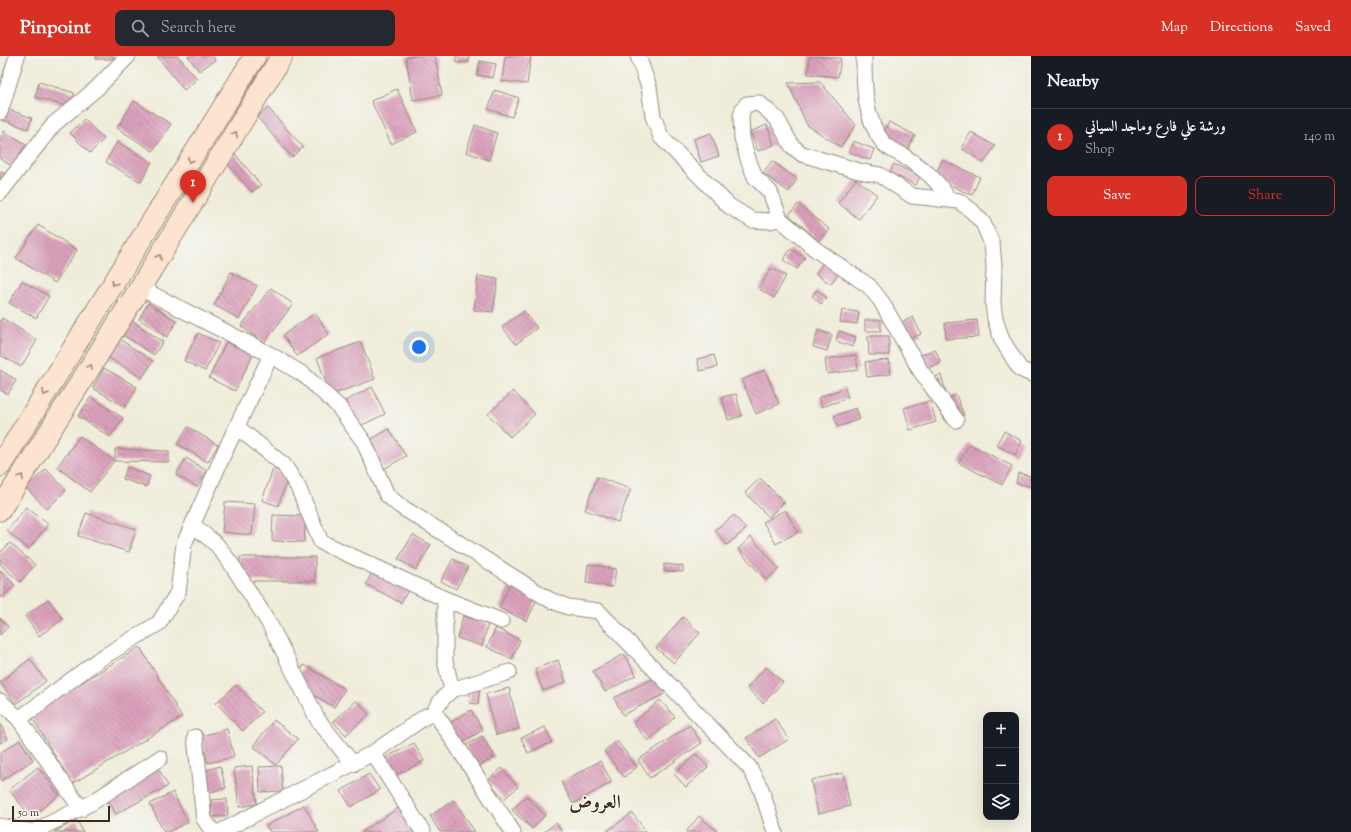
<!DOCTYPE html>
<meta charset="utf-8">
<style>
body{margin:0;font-family:"Sorts Mill Goudy",Amiri,serif;background:#242831;color:#f1f3f6}
.controls{position:absolute;right:12px;bottom:12px;display:grid;overflow:hidden;border-radius:8px;box-shadow:0 4px 16px #0002}
.controls button{width:36px;height:36px;display:grid;place-items:center;padding:0;border:0;border-bottom:1px solid #363941;background:#171b24;color:#f1f3f6;font:20px sans-serif}
.scale{position:absolute;left:12px;bottom:10px;width:98px;box-sizing:border-box;padding-left:4px;border:2px solid #3b2a1e;border-top:0;font-size:11px;line-height:14px;white-space:nowrap;color:#3b2a1e;-webkit-text-stroke:3px #f6f6f2;paint-order:stroke}
.you{position:absolute;left:419px;top:291px;width:14px;height:14px;margin:-10px;border:3px solid #fff;border-radius:50%;background:#1a73e8;box-shadow:0 0 0 6px #1a73e833}
.badge{display:grid;place-items:center;width:26px;height:26px;border-radius:50%;background:#d93025;color:#fff;font-size:13px;font-weight:700}
.pin{position:absolute;translate:-50% -33px;filter:drop-shadow(0 1px 2px #0008)}
.pin::after{content:'';position:absolute;top:21px;width:14px;height:12px;background:inherit;clip-path:polygon(0 0,100% 0,50% 100%)}
.list{margin:0;padding:0;list-style:none}
h2{display:flex;justify-content:space-between;align-items:center;height:52px;margin:0;padding:0 16px;font-size:17px}
h2 small{font-size:13px;font-weight:400;color:#9ea1a6}
.list li{display:grid;grid-template-columns:26px 1fr auto;gap:12px;align-items:center;box-sizing:border-box;height:56px;padding:0 16px;border-top:1px solid #363941}
.list b{display:block;font-size:15px;white-space:nowrap}
.list p{margin:0;font-size:13px;white-space:nowrap;color:#9ea1a6}
.list em{font-size:13px;font-style:normal;color:#9ea1a6}
.actions{display:flex;gap:8px;padding:12px 16px}
.actions a{flex:1;padding:9px 0;border:1px solid #d93025;border-radius:8px;text-align:center;font-size:14px;color:#d93025}
.actions .main{background:#d93025;color:#fff}
.icon{flex:none;width:22px;height:22px;fill:none;stroke:currentColor;stroke-width:2;stroke-linecap:round;stroke-linejoin:round}
.map{position:relative;flex:none;width:1031px;height:776px;overflow:hidden}
header{display:flex;align-items:center;gap:24px;box-sizing:border-box;height:56px;padding:0 20px;background:#d93025;color:#fff}
header strong{font-size:19px}
nav{display:flex;gap:22px;margin-inline-start:auto;font-size:14px}
.search{width:280px;height:36px;background:#242831;display:flex;align-items:center;gap:10px;box-sizing:border-box;padding:0 14px;border-radius:8px;color:#9ea1a6;font-size:15px}
main{display:flex}
aside{flex:1;background:#171b24}
.map>svg:first-child{display:block}
.building{fill:url(#building-back-hatch)}
.lines{fill:none;stroke-linecap:round;stroke-linejoin:round}
.street-casing{stroke:#958b7c;stroke-width:17}
.secondary-casing{stroke:#958b7c;stroke-width:23}
.street{stroke:#fff;stroke-width:15}
.secondary{stroke:#fde4d0;stroke-width:21}
.oneway{stroke:#9c8777}
.labels{text-anchor:middle;stroke-width:3;stroke-linejoin:round;paint-order:stroke}
.district-label{font-size:19px;font-weight:bold;fill:#3b2a1e;stroke:#f6f6f2}
</style>
<header>
<strong>Pinpoint</strong>
<div class="search"><svg class="icon" aria-label="search" viewBox="0 0 24 24"><circle cx="10" cy="10" r="6"/><path d="M15 15l6 6"/></svg>Search here</div>
<nav><a>Map</a><a>Directions</a><a>Saved</a></nav>
</header>
<main>
<div class="map">
<svg width="1031" height="776" viewBox="0 0 1031 776">
<defs>
<pattern id="building-back-hatch" width="6" height="6" patternUnits="userSpaceOnUse"><rect width="6" height="6" fill="#dba1bc"/><path d="M-1 5l2 2M0 0l6 6M5-1l2 2" fill="none" stroke="#b38398"/></pattern>
</defs>
<rect width="100%" height="100%" fill="#f6f6f2"/>
<filter id="ink" filterUnits="userSpaceOnUse"><feTurbulence type="fractalNoise" baseFrequency=".025" numOctaves="2"/><feDisplacementMap in="SourceGraphic" scale="8" xChannelSelector="R" yChannelSelector="G"/><feConvolveMatrix kernelMatrix="1 2 1 2 8 2 1 2 1" color-interpolation-filters="sRGB"/></filter>
<filter id="wash" filterUnits="userSpaceOnUse"><feTurbulence type="fractalNoise" baseFrequency=".012" numOctaves="4" result="noise"/><feDisplacementMap in="SourceGraphic" scale="16" xChannelSelector="R" yChannelSelector="G"/><feGaussianBlur stdDeviation="0.9" result="paint"/><feColorMatrix in="noise" values="0 0 0 0 0 0 0 0 0 0 0 0 0 0 0 0 0 1.4 0 .05"/><feComposite in="paint" operator="in"/></filter>
<g filter="url(#wash)">
<rect width="100%" height="100%" fill="#efecd9"/>
<g id="blocks">
<!-- building -->
<path class="building" d="M96 0H114L113 3H96Z
M157 0H178L197 23 184 34Z
M188 0H213L215 4 199 15Z
M413 0H435L442 39 413 44 406 1Z
M456 0H469V6L456 7Z
M505 0H531L527 28 502 25Z
M810 0 841 2 838 21 808 18Z
M480 5 496 8 493 22 477 19Z
M39 26 74 37 70 51 35 41Z
M820 26 856 69 841 91 807 69 788 27Z
M397 33 417 76 391 88 371 45Z
M495 34 519 42 512 61 488 53Z
M134 45 171 68 153 95 117 72Z
M268 52 303 91 292 101 257 61Z
M7 53 32 62 28 73 3 64Z
M84 63 104 83 90 97 70 77Z
M889 66 915 79 908 93 882 80Z
M475 69 497 77 489 104 466 96Z
M767 69 774 89 758 95 750 76Z
M4 75 26 88 12 110 0 103V83Z
M971 76 995 90 984 107 961 92Z
M711 77 719 100 701 106 694 83Z
M853 85 874 93 870 104 849 96Z
M117 86 152 106 141 126 106 106Z
M235 98 261 129 252 136 226 106Z
M942 104 980 121 972 139 934 122Z
M772 105 797 123 789 136 763 117Z
M894 108 920 120 916 129 890 117Z
M0 115 9 120 0 135Z
M856 123 877 139 859 163 838 147Z
M798 148 829 173 819 185 789 159Z
M38 169 77 194 55 227 16 202Z
M791 193 805 202 797 213 783 204Z
M823 207 838 217 831 228 816 218Z
M771 212 786 220 774 242 759 233Z
M231 216 257 230 239 263 214 249Z
M478 220 498 223 493 256 474 254Z
M22 225 49 240 36 262 9 247Z
M271 232 293 248 264 287 241 270Z
M817 234 827 242 821 248 812 240Z
M148 247 177 265 167 281 139 263Z
M842 254 859 256 857 268 840 266Z
M524 255 537 272 516 288 502 271Z
M315 257 329 278 297 300 283 279Z
M913 261 921 278 905 285 898 268Z
M2 262 37 284 21 311 0 299V265Z
M865 264H881V275H865Z
M977 264 979 281 946 283 945 267Z
M132 265 163 286 154 299 123 279Z
M818 274 832 279 827 295 813 291Z
M839 275 856 281 853 291 836 285Z
M198 277 219 287 205 315 184 305Z
M868 280H889V299H869Z
M118 282 153 305 142 322 106 300Z
M226 286 253 298 235 335 209 322Z
M361 286 375 323 331 339 317 302Z
M935 293 941 307 912 318 907 305Z
M714 299 717 311 700 315 697 303Z
M856 299 858 314 827 318 825 303Z
M889 304 891 318 867 321 865 306Z
M104 312 137 331 125 351 93 332Z
M0 314 16 324 8 338 0 334Z
M765 314 779 348 756 358 742 324Z
M941 319 946 336 930 340 925 324Z
M372 331 385 358 358 371 345 345Z
M845 332 848 342 822 351 819 341Z
M513 335 535 358 510 381 488 358Z
M736 338 742 360 728 364 722 341Z
M956 339 964 359 946 367 938 346Z
M91 341 123 362 110 381 78 360Z
M930 345 936 366 910 374 904 352Z
M856 352 860 363 838 371 834 360Z
M188 371 218 389 208 406 177 388Z
M389 373 406 400 384 413 367 386Z
M1004 375 1022 385 1015 399 996 389Z
M80 380 114 405 90 436 57 411Z
M969 388 1012 410 1002 429 959 407Z
M115 393 169 395V406L115 405Z
M186 402 207 415 197 431 176 419Z
M127 411 150 420 146 431 123 423Z
M46 413 66 434 47 453 26 432Z
M273 413 289 419 278 450 262 444Z
M1018 417 1031 420V431L1016 427Z
M597 421 631 433 618 466 585 454Z
M760 422 784 446 769 461 745 437Z
M225 446 255 448 252 479 222 476Z
M26 451 48 468 29 493 7 475Z
M785 454 798 476 776 488 763 466Z
M86 457 136 473 129 496 78 480Z
M273 459 306 460 304 486 272 485Z
M734 459 746 473 727 489 715 474Z
M413 479 431 489 416 514 398 503Z
M751 481 779 513 766 524 738 493Z
M10 487 35 509 20 526 0 508V497Z
M240 501H315V525H240Z
M453 503 468 511 456 533 441 525Z
M588 508 616 513 613 531 586 527Z
M664 508 683 510V516L664 515Z
M0 514 15 529 0 543Z
M373 515 408 534 401 547 366 528Z
M510 528 538 541 527 565 499 552Z
M48 543 63 563 39 580 25 560Z
M463 560 488 568 482 590 457 582Z
M683 561 700 577 674 607 656 592Z
M0 562 8 571 0 579Z
M496 572 520 584 512 603 487 591Z
M140 591 182 661 72 728 30 658Z
M624 598 636 619 605 636 593 615Z
M30 603 46 625 16 648 0 626Z
M558 604 566 626 543 635 535 613Z
M304 609 345 633 334 651 294 627Z
M766 611 783 626 763 647 747 632Z
M656 621 664 638 623 659 614 642Z
M236 629 262 656 243 675 216 647Z
M471 629 480 630 478 648 469 647Z
M509 632 519 673 496 679 486 638Z
M356 644 369 658 346 679 333 666Z
M660 644 675 661 648 685 633 667Z
M471 654 483 674 460 688 448 668Z
M775 663 789 683 759 702 746 682Z
M274 664 298 683 276 709 253 690Z
M0 667 8 683 0 687Z
M690 669 702 687 650 722 638 704Z
M545 671 552 686 528 697 521 682Z
M227 673 234 701 208 707 201 680Z
M482 680 495 701 478 711 465 690Z
M20 684 33 704 1 725 0 697Z
M617 685 637 711 624 721 604 695Z
M414 687 424 705 391 722 381 704Z
M696 698 708 711 686 731 674 718Z
M154 705 168 730 116 758 103 734Z
M600 705 612 726 573 748 561 726Z
M220 710 226 732 206 737 200 716Z
M252 710 257 748 239 751 234 712Z
M281 710 283 735 260 736 259 711Z
M38 711 59 739 31 761 9 734Z
M502 712 518 731 504 743 488 724Z
M843 717 850 750 818 758 811 724Z
M369 718 380 734 351 751 341 735Z
M173 736 188 766 168 776H164L150 748Z
M526 740 545 759 532 773 512 754Z
M227 743 228 760 212 761 211 744Z
M454 744 475 776H440L430 760Z
M304 749 319 776H270L266 770Z
M401 750 419 776H362Z
M632 757 647 776H606Z
M699 760 718 776H686Z
M77 764 83 776H54Z
M556 767 562 776H544Z"/>
</g>
</g>
<g filter="url(#ink)">
<use href="#blocks" fill-opacity="0" stroke="#958b7c" stroke-width="1"/>
<g class="lines">
<defs>
<path id="street" d="M638 0 649 31 653 60 661 81 729 150 752 164 770 165 780 163
M864 0C864 30 864 63 884 88 889 93 897 96 902 99 921 111 938 123 948 143
M0 56 17 0
M0 137 54 68 97 32 128 0
M140 232 271 299 304 319 338 350 364 386 387 439 400 450 550 544 568 551 598 555 749 711 761 733 775 776
M956 364 920 314 881 245 869 230 815 193 780 163 770 136 755 121 748 103 742 82 741 60 743 53 747 48 759 47 777 63 792 90 802 98 859 115 880 119 912 140 959 145 972 155 983 167 992 188 994 209 993 248 995 263 1002 284 1020 313 1031 318
M237 371 284 409 298 431 321 486 445 543 501 565
M193 469 217 489 232 509 269 567 318 664 353 708
M445 543V605L452 634
M0 645 19 663 81 753
M432 658 438 661 513 776
M19 663 98 604 159 567 178 536 184 488 224 397 271 299
M195 681 204 763 213 776
M373 697 423 776
M0 770 33 776 93 746 160 702
M220 776 373 697 426 660 432 658 443 642 452 634 509 616"/>
<path id="secondary" d="M0 410 255 0
M0 454 140 232 282 0"/>
</defs>
<!-- street casing -->
<use href="#street" class="street-casing"/>
<!-- secondary casing -->
<use href="#secondary" class="secondary-casing"/>
<!-- street -->
<use href="#street" class="street"/>
<!-- secondary -->
<use href="#secondary" class="secondary"/>
</g>
<!-- one-way arrows -->
<defs><path id="oneway-chevron" d="M-2-3.5L2.5 0L-2 3.5" fill="none" stroke-width="1.6" stroke-linecap="round" stroke-linejoin="round"/></defs>
<g class="oneway">
<use href="#oneway-chevron" transform="translate(235 78) rotate(-59)"/>
<use href="#oneway-chevron" transform="translate(190 104) rotate(122)"/>
<use href="#oneway-chevron" transform="translate(159 201) rotate(-59)"/>
<use href="#oneway-chevron" transform="translate(114 227) rotate(122)"/>
<use href="#oneway-chevron" transform="translate(90 311) rotate(-58)"/>
<use href="#oneway-chevron" transform="translate(45 337) rotate(122)"/>
<use href="#oneway-chevron" transform="translate(21 421) rotate(-58)"/>
</g>
</g>
<g class="labels">
<!-- district labels -->
<g class="district-label">
<text x="595" y="752">العروض</text>
</g>
</g>
</svg>
<div class="controls">
<button>+</button>
<button>−</button>
<button><svg class="icon" aria-label="layers" viewBox="0 0 24 24"><path d="M12 4l9 5-9 5-9-5zM3 14l9 5 9-5"/></svg></button>
</div>
<div class="scale">50 m</div>
<div class="you"></div>
<div class="pin badge" style="left:193px;top:147px">1</div>
</div>
<aside>
<h2>Nearby<small></small></h2>
<ul class="list">
<li><span class="badge">1</span><div><b>ورشة علي فارع وماجد السياني</b><p>Shop</p></div><em>140 m</em></li>
</ul>
<div class="actions"><a class="main">Save</a><a>Share</a></div>
</aside>
</main>
